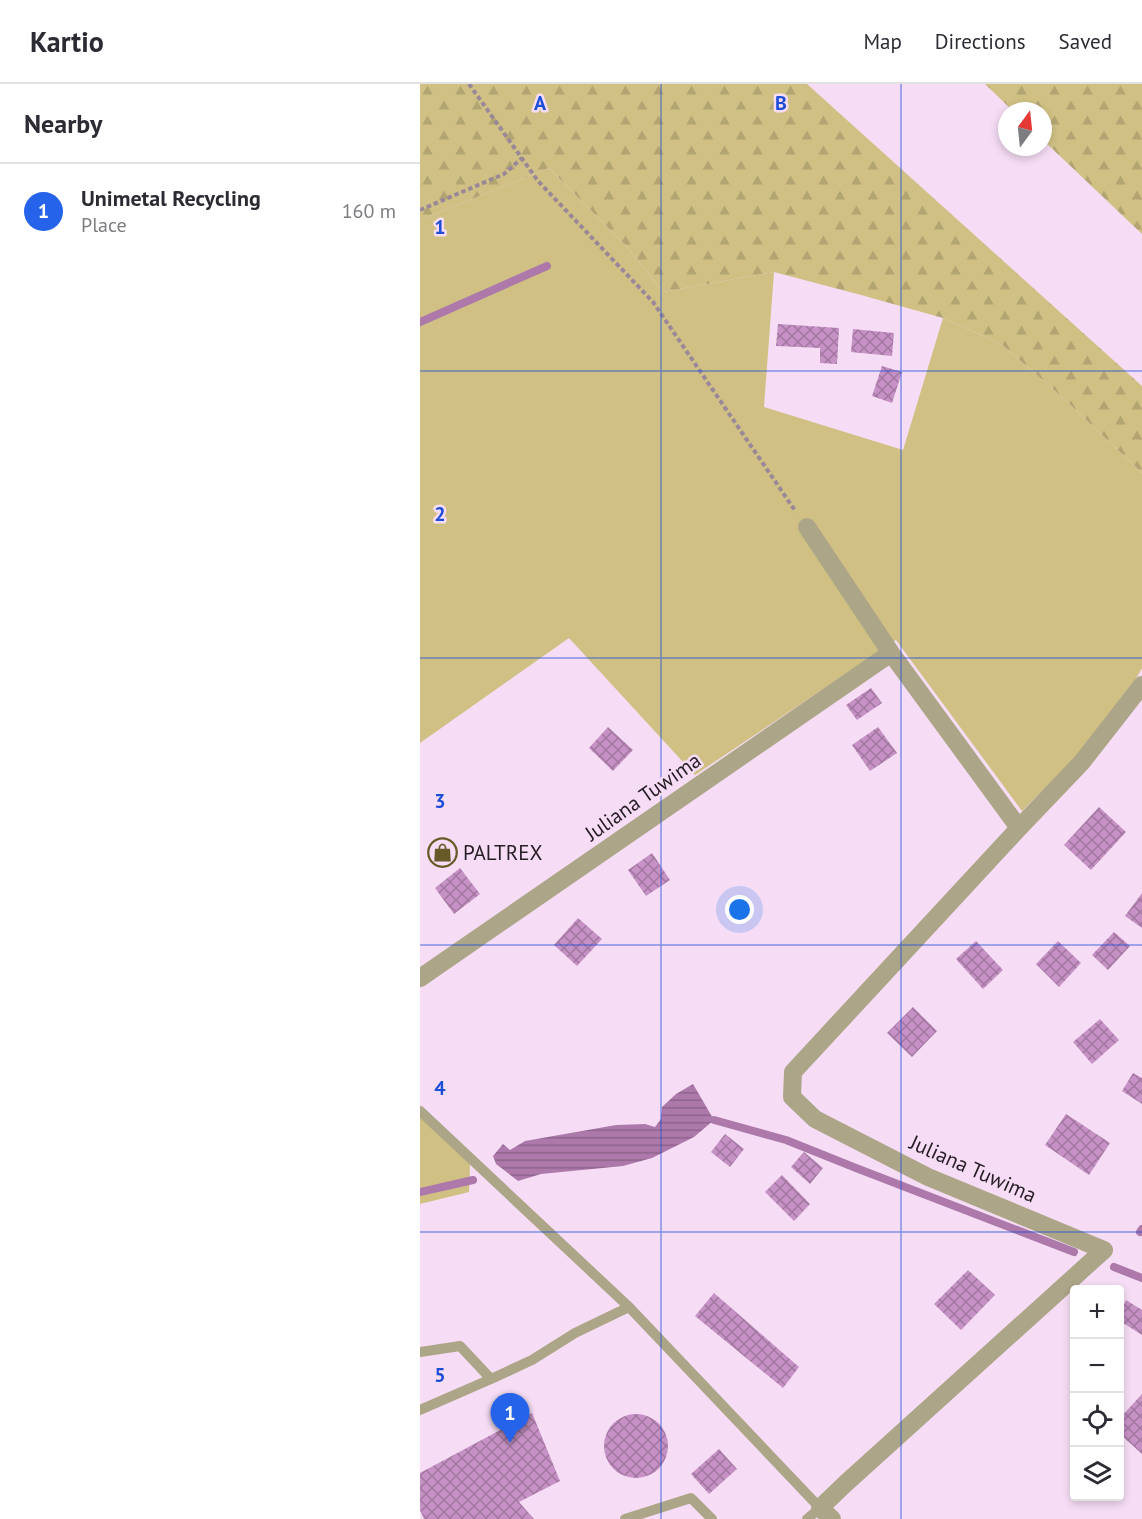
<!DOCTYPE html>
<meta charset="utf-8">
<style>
body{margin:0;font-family:"PT Sans",sans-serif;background:#f7f7f7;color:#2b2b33}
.controls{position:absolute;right:18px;bottom:18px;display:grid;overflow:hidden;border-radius:6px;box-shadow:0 3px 9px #0003}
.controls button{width:54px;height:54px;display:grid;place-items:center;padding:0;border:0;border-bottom:2px solid #e1e1e2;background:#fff;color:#2b2b33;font:30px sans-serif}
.compass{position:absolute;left:578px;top:18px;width:54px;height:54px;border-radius:50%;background:#fff;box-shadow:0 3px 9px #0003;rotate:15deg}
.you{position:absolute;left:320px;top:826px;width:21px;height:21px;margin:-15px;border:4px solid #fff;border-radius:50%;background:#1a73e8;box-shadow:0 0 0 9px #1a73e833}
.badge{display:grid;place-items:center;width:39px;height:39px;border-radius:50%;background:#2563eb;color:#fff;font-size:20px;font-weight:700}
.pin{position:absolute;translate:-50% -50px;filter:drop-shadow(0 2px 3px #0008)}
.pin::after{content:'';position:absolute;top:32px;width:21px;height:18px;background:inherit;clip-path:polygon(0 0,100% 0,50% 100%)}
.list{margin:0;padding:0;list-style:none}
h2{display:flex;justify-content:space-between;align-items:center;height:78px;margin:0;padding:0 24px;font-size:26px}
h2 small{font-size:20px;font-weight:400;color:#7c7c81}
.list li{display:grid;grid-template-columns:39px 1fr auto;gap:18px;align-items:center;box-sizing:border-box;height:96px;padding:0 24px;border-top:2px solid #e1e1e2}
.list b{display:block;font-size:22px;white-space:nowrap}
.list p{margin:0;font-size:20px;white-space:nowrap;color:#7c7c81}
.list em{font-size:20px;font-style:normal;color:#7c7c81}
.icon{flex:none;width:33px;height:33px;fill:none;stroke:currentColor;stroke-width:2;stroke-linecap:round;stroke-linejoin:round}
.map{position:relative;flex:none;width:722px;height:1435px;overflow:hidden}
header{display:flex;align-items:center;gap:36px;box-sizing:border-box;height:84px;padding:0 30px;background:#fff;border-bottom:2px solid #e1e1e2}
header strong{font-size:28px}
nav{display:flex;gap:33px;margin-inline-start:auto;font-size:21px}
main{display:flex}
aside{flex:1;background:#fff}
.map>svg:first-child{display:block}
.green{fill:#d0c084}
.forest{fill:url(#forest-firs)}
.water{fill:url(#water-rules)}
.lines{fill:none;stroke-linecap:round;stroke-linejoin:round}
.stream{stroke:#ad79ab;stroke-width:8}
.building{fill:url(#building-cross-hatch)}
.path{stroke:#9a8899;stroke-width:4;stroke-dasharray:4.5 3;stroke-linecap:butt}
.lane{stroke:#aca587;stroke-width:10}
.street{stroke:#aca587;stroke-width:18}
.grid{fill:none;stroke:#1d4ed8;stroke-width:1.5;stroke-opacity:0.55}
.labels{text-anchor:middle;stroke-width:5;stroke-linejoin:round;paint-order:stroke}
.street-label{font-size:21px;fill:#261d25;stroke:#f6ddf5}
.poi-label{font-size:21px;fill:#261d25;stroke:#f6ddf5;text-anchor:start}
.grid-label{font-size:20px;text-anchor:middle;font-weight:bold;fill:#1d4ed8;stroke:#f6ddf5;stroke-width:5;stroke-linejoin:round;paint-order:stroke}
</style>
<header>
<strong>Kartio</strong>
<nav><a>Map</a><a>Directions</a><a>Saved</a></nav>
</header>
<main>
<aside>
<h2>Nearby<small></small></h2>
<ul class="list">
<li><span class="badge">1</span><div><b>Unimetal Recycling</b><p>Place</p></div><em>160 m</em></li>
</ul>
</aside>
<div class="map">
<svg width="722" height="1435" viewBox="0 0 722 1435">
<defs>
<pattern id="forest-firs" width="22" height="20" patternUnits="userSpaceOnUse" patternTransform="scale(1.5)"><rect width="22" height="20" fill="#d0c084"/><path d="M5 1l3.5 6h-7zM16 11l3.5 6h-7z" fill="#b2a572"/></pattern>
<pattern id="water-rules" width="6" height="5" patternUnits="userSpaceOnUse" patternTransform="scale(1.5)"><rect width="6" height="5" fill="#ad79ab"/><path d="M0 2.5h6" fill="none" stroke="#8d638b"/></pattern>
<pattern id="building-cross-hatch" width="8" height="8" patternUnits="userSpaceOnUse" patternTransform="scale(1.5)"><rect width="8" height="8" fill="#c691c4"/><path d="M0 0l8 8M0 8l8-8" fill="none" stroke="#a1769f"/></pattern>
</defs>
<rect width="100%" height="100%" fill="#f6ddf5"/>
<!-- green -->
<path class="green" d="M129 84 207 163 243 208 354 188 344 323 483 366 523 234 581 260 641 312 722 389V584L717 593 658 671 602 727 476 556 275 691 149 554 0 659V136Z
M0 1030 50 1080 49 1108 0 1120Z"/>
<!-- forest -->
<path class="forest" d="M0 0H387L722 302V389L641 312 581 260 523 234 441 211 354 188 243 208 207 163 129 84 0 136Z
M565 0H722V150L623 56V27H593Z"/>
<!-- water -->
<path class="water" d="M273 1000 294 1036 274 1053 232 1074 203 1082 121 1090 98 1097 76 1080 73 1072 83 1060 90 1066 105 1057 196 1041 225 1040 235 1043 241 1035 242 1023 256 1010Z"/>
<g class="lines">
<!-- stream -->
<path class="stream" d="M0 238 127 182
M294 1036 366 1056 436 1084 654 1168
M0 1108 53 1096
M720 1148 722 1145
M694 1183 722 1194"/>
</g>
<!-- building -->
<path class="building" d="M358 240 419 244 417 280 400 279V264L356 262Z
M433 245 474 249 472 272 431 268Z
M462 282 482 288 472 319 452 312Z
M451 604 462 619 437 636 426 621Z
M188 643 213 666 193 687 169 664Z
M458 643 477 669 450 687 432 661Z
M679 723 706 748 671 786 644 761Z
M232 769 250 796 226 812 208 786Z
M40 784 60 810 34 830 15 804Z
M722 809V844L705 832Z
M158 834 182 855 157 882 134 861Z
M694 848 710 862 688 886 672 871Z
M556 857 583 886 563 905 536 875Z
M638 857 661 879 639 903 616 880Z
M493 923 517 947 492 973 467 949Z
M680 935 699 956 672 980 653 958Z
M713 989 722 994V1020L702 1007Z
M646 1030 690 1059 669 1091 625 1061Z
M305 1050 324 1065 310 1083 291 1068Z
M384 1068 403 1084 390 1100 371 1083Z
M362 1091 390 1120 374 1137 345 1108Z
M548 1186 575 1211 541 1246 514 1220Z
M294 1209 379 1283 363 1304 275 1232Z
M706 1216 722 1226V1251L700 1237V1228Z
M722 1310V1370L700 1350V1334Z
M112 1329 140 1397 99 1418 114 1435H4L0 1426V1389Z
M184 1362a32 32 0 1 1 64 0a32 32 0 1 1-64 0Z
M299 1365 317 1385 289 1410 271 1390Z"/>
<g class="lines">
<!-- path -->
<path class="path" d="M49 0 118 97 233 218 376 428
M0 126 84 90 102 74"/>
<!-- lane -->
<path class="lane" d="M0 1027 209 1223
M0 1268 40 1262 71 1295 112 1276 155 1249 209 1223 400 1424 387 1435
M0 1326 71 1295
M205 1435 271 1414 292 1435"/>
<!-- street -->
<path class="street" d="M387 443 471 569 599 744 373 988 372 1013 395 1035 508 1093 684 1166 425 1400 400 1424 412 1435
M599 744 662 678 722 601
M0 894 471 569"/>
</g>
<!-- grid -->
<path class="grid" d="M241 0V1435M481 0V1435M0 287H722M0 574H722M0 861H722M0 1148H722"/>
<!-- icons -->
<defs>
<symbol id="shop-ring" viewBox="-11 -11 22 22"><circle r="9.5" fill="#f6ddf5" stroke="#685a27" stroke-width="1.5"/><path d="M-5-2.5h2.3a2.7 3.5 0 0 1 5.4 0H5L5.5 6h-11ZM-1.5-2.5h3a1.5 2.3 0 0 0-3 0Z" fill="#685a27"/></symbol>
</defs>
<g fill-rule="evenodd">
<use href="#shop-ring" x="6" y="752" width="33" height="33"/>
</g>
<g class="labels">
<!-- street labels -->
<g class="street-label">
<text transform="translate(223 713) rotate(-35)" y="7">Juliana Tuwima</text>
<text transform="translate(553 1085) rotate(24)" y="7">Juliana Tuwima</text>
</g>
<!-- poi labels -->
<g class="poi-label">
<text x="43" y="776">PALTREX</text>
</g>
</g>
<g class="grid-label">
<text x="120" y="26">A</text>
<text x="361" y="26">B</text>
<text x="20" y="150">1</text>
<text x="20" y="437">2</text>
<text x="20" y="724">3</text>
<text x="20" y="1011">4</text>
<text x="20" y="1298">5</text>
</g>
</svg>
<div class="controls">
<button>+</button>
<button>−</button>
<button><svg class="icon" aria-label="locate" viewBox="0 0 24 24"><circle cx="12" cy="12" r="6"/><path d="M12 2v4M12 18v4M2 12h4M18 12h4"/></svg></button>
<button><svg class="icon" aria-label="layers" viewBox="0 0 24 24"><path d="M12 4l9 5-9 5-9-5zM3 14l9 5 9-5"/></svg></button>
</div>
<svg class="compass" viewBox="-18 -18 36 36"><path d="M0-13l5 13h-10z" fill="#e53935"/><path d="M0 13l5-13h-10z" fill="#7c7c81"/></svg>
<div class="you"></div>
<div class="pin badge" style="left:90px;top:1359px">1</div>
</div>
</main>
